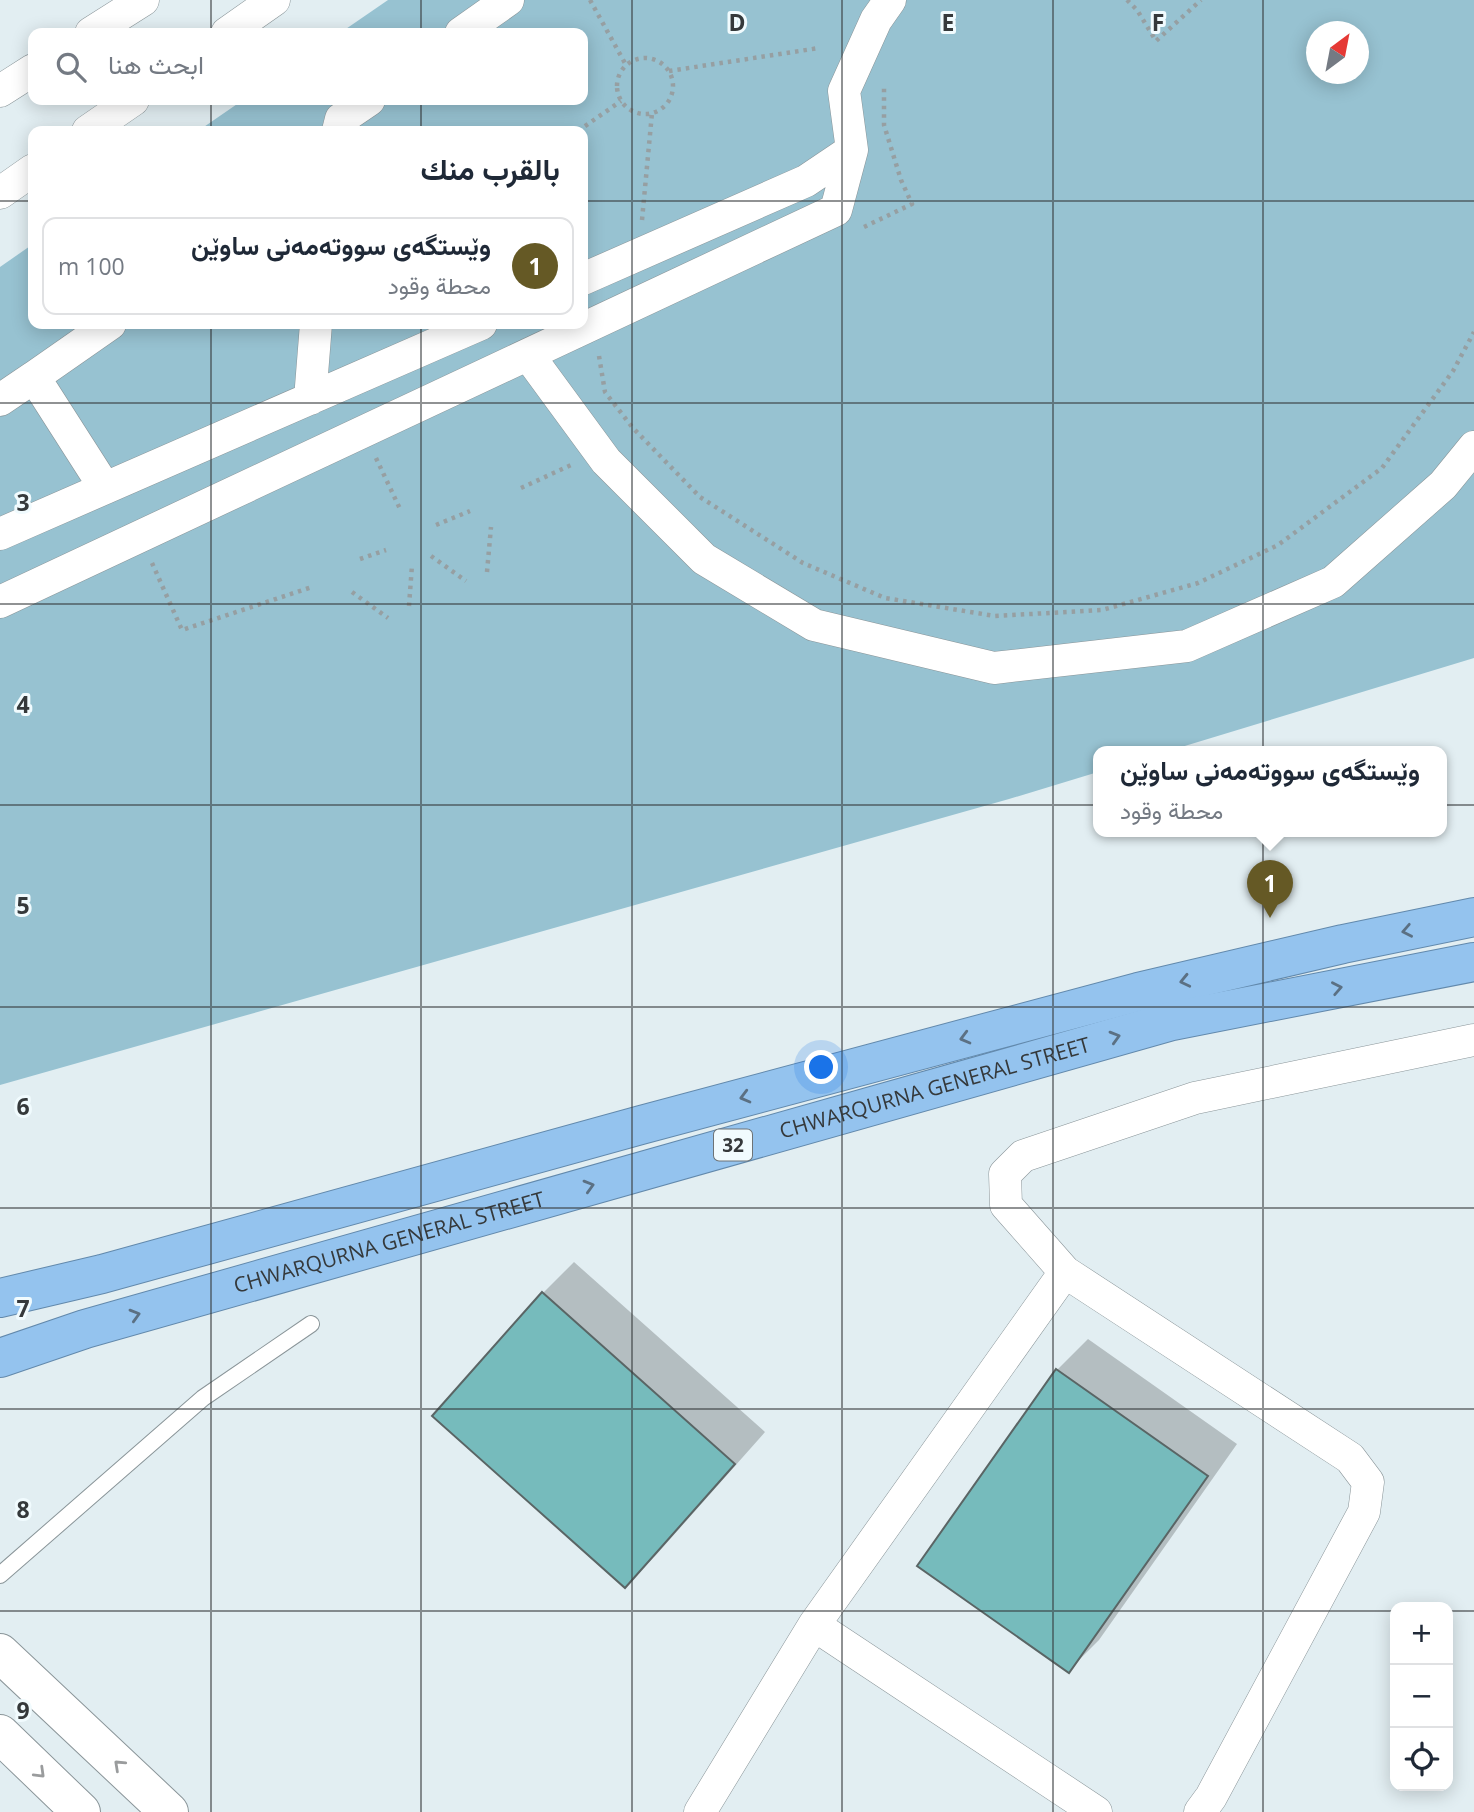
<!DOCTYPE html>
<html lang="ar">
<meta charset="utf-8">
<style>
body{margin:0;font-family:"Open Sans",Vazirmatn,sans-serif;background:#f6f6f7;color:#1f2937;direction:rtl}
.controls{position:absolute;right:21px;bottom:21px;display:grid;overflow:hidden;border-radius:14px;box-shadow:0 4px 18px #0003}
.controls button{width:63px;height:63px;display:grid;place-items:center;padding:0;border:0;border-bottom:2px solid #e0e1e3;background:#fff;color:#1f2937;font:35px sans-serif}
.compass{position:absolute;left:1306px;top:21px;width:63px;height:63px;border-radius:50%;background:#fff;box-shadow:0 4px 18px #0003;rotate:32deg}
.you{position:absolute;left:822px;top:1068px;width:24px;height:24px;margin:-18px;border:5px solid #fff;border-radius:50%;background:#1a73e8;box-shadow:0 0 0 10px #1a73e833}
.badge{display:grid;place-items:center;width:46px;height:46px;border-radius:50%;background:#655925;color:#fff;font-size:23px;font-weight:700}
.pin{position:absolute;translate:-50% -58px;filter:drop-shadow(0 2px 4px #0008)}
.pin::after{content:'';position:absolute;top:37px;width:24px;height:21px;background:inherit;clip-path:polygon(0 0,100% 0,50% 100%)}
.popup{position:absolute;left:1093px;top:746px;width:354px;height:91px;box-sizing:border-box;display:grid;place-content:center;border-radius:14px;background:#fff;filter:drop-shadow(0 2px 5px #0005);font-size:23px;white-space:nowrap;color:#747a83}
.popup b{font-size:26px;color:#1f2937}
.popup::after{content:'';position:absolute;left:50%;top:100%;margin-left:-14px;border:14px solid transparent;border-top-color:#fff}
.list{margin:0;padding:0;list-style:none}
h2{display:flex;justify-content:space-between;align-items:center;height:91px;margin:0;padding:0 28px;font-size:30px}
h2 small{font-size:23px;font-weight:400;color:#747a83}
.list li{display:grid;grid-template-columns:46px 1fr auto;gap:21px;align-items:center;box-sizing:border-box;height:98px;margin:0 14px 14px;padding:0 14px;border:2px solid #e0e1e3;border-radius:14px}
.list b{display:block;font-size:26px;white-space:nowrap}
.list p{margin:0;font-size:23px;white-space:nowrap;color:#747a83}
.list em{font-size:23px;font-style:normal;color:#747a83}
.icon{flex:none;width:38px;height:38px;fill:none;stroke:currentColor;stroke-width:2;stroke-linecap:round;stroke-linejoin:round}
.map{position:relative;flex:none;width:1474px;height:1812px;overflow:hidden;direction:ltr}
.search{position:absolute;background:#fff;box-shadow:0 4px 18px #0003;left:28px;top:28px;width:560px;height:77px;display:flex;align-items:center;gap:18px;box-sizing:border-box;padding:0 24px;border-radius:14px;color:#747a83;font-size:26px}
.panel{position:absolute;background:#fff;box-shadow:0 4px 18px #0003;left:28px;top:126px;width:560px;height:203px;border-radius:14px;direction:rtl}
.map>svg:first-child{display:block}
.green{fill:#97c2d1;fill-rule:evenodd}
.shadow{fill:#0003}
.building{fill:#76bbbc;stroke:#5a6565;stroke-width:2}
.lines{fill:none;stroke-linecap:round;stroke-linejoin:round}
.service-casing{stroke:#8a9599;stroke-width:18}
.minor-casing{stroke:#8a9599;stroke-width:33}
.tertiary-casing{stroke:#8a9599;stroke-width:40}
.trunk-casing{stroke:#6289ac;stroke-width:40}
.path{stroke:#969fa2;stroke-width:4.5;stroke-dasharray:3.5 5;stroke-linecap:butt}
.service{stroke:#fff;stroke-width:16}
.minor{stroke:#fff;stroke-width:32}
.tertiary{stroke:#fff;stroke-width:38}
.trunk{stroke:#94c3ee;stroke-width:38}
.oneway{stroke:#5b7083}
.oneway2{stroke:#9a9c9d}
.grid{fill:none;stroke:#35393b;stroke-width:2;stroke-opacity:0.55}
.labels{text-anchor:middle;stroke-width:6;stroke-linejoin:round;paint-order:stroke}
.shield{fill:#f1fbfe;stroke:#6d7376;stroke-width:2}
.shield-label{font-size:19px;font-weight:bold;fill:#35393b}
.street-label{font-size:21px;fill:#35393b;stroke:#f1fbfe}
.grid-label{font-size:23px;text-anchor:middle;font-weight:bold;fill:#35393b;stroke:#f1fbfe;stroke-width:6;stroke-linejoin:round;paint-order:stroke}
</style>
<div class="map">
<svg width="1474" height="1812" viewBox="0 0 1474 1812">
<rect width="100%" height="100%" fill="#e2eef2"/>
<!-- green -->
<path class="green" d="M388 0H1474V658L1165 752H1098V772L1009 799 0 1085V267L33 244V324H583V131H198L243 100H583V33H340ZM1316 32H1358V74H1316Z"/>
<!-- shadow -->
<path class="shadow" d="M574 1262 765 1432 656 1555 625 1586 543 1293Z
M1088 1339 1237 1444 1099 1640 1068 1671 1057 1370Z"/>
<!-- building -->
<path class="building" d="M542 1292 735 1464 625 1588 432 1416Z
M1056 1369 1208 1476 1069 1673 917 1566Z"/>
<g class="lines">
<defs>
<path id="service" d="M0 1575 203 1398 311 1324"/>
<path id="minor" d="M91 33 143 0
M227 33 274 0
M461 33 508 0
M0 91 33 70
M88 131 133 100
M338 131 341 119 369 100
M0 193 33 170
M583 279 806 181 852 150
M529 356 606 461 704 559 814 625 994 668 1187 646 1333 582 1443 485 1474 447
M34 377 110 324
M310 399 316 324
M0 400 34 377 105 488
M0 534 481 324
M0 602 836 210 852 150 844 91 876 20 890 0
M814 1625 1096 1812
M700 1812 814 1625 1065 1272
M1200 1812 1211 1797 1364 1512 1368 1482 1350 1458 1065 1272 1006 1205 1005 1174 1023 1156 1195 1098 1474 1040"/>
<path id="tertiary" d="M0 1653 169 1812
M0 1734 81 1812"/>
<g id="trunk">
<path d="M0 1298 102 1274 641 1125 1138 992 1343 944 1474 917"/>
<path id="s1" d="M0 1358 85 1329 1172 1021 1474 962"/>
</g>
</defs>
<!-- service casing -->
<use href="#service" class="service-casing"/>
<!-- minor casing -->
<use href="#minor" class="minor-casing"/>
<!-- tertiary casing -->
<use href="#tertiary" class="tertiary-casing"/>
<!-- trunk casing -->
<use href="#trunk" class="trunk-casing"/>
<!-- path -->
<path class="path" d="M590 0 626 65
M1127 0 1137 10 1156 41 1201 0
M617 86a28 28 0 1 1 56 0a28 28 0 1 1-56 0Z
M669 71 819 48
M578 131 621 101
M642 220 652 113
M864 227 912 204 901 180 884 125V86
M599 356 605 392 632 427 700 497 803 563 885 598 995 616 1102 610 1198 583 1278 545 1382 468 1453 371 1474 332
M376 458 401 511
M521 488 571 465
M436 525 470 511
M431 556 466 581
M360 559 386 550
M152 563 182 630 312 587
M487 572 491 527
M352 592 388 618
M409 606 412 565"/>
<!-- service -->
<use href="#service" class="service"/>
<!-- minor -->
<use href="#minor" class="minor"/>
<!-- tertiary -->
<use href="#tertiary" class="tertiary"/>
<!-- trunk -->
<use href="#trunk" class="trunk"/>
</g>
<!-- one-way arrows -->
<defs><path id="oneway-chevron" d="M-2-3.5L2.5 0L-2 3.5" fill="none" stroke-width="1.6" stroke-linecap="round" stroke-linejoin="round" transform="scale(1.75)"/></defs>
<g class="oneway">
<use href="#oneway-chevron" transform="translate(1407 931) rotate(169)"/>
<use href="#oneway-chevron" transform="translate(1185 981) rotate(167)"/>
<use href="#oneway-chevron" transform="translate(1337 988) rotate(-11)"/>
<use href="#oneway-chevron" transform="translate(1115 1037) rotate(-16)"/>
<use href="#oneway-chevron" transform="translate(965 1038) rotate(165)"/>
<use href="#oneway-chevron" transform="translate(745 1097) rotate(165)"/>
<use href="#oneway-chevron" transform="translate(589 1186) rotate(-16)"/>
<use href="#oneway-chevron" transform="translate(135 1315) rotate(-16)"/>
</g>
<g class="oneway2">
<use href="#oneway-chevron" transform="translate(119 1765) rotate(-137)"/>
<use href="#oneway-chevron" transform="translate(40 1773) rotate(44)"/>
</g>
<!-- grid -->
<path class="grid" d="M211 0V33M421 0V33M632 0V1812M842 0V1812M1053 0V1812M1263 0V1812M211 100V131M421 100V131M0 201H33M583 201H1474M211 324V1812M421 324V1812M0 403H1474M0 604H1474M0 805H1474M0 1007H1474M0 1208H1474M0 1409H1474M0 1611H1395M1448 1611H1474"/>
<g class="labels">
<!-- shield labels -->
<rect class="shield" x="714" y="1129.5" width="38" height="31" rx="5"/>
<g class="shield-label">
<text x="733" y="1152">32</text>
</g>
<!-- street labels -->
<g class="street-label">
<text dy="7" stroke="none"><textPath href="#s1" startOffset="973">CHWARQURNA GENERAL STREET</textPath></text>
<text dy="7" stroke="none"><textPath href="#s1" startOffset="406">CHWARQURNA GENERAL STREET</textPath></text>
</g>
</g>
<g class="grid-label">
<text x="737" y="31">D</text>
<text x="948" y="31">E</text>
<text x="1158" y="31">F</text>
<text x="23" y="511">3</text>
<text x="23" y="713">4</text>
<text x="23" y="914">5</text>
<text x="23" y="1115">6</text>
<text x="23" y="1317">7</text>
<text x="23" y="1518">8</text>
<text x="23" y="1719">9</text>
</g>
</svg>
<div class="controls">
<button>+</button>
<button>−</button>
<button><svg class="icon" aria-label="locate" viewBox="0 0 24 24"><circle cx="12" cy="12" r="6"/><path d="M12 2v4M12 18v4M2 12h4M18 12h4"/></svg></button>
</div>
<svg class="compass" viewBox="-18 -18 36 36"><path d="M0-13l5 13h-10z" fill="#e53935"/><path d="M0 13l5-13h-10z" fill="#747a83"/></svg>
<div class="you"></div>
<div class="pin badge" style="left:1270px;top:918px">1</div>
<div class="popup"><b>وێستگەی سووتەمەنی ساوێن</b>محطة وقود</div>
<div class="search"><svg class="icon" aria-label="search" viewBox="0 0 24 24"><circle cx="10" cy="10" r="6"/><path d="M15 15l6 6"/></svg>ابحث هنا</div>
<section class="panel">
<h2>بالقرب منك<small></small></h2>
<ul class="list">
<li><span class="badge">1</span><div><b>وێستگەی سووتەمەنی ساوێن</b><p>محطة وقود</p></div><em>100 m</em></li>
</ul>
</section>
</div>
